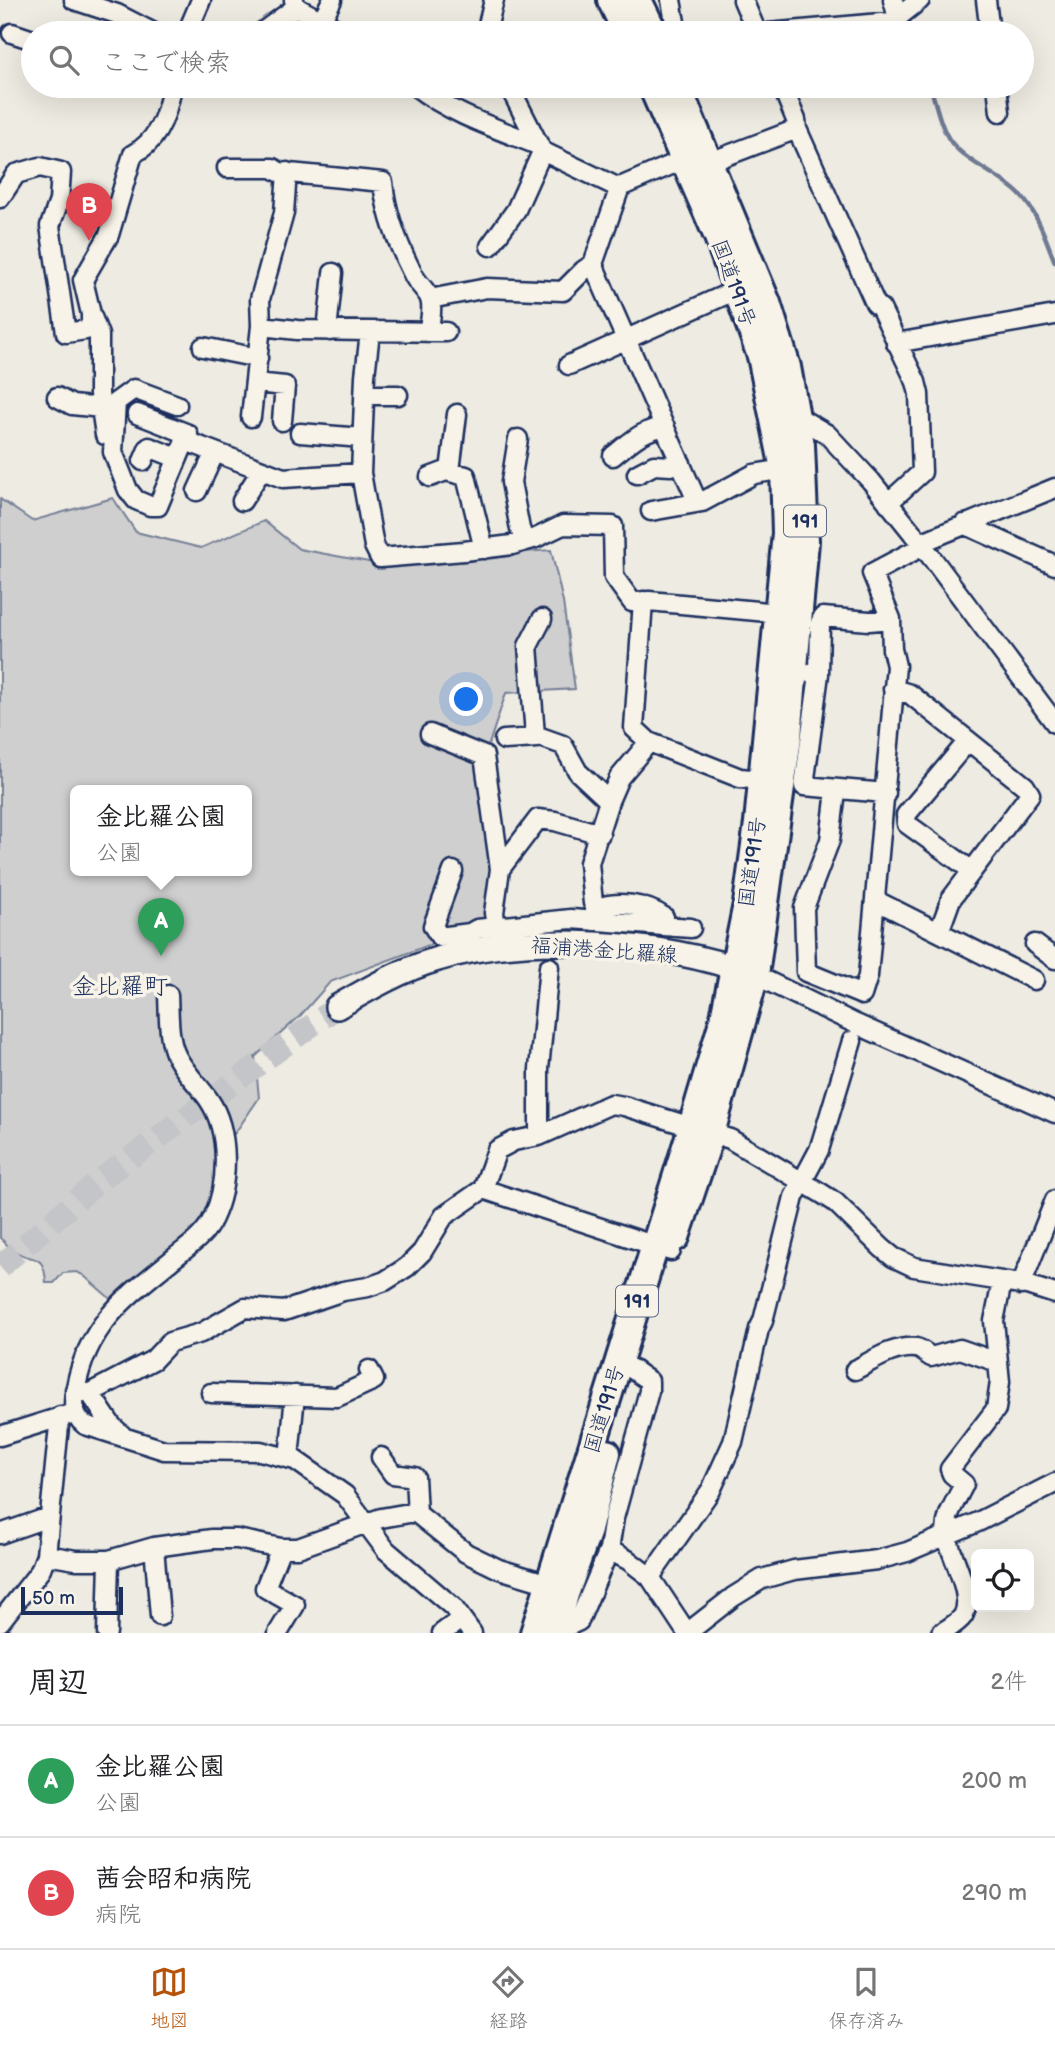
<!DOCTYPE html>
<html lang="ja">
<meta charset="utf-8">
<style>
body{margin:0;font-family:"Balsamiq Sans","Klee One",sans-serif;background:#f2f2f2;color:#202124}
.controls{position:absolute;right:21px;bottom:21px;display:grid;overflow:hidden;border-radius:10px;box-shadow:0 7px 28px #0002}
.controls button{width:63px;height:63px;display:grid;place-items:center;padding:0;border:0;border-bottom:2px solid #e0e0e0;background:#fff;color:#202124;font:35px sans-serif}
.scale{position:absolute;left:21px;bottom:18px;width:102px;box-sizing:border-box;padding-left:7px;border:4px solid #1b2f5e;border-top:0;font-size:19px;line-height:24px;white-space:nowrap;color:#1b2f5e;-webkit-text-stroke:5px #f7f3e8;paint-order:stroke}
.you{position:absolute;left:467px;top:700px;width:24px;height:24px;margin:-18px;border:5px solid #fff;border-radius:50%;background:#1a73e8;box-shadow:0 0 0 10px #1a73e833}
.badge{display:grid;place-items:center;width:46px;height:46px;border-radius:50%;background:#b45309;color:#fff;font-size:23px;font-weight:700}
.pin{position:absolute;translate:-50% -58px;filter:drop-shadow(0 2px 4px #0008)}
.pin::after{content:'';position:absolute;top:37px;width:24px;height:21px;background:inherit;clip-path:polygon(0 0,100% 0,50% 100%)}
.popup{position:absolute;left:70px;top:785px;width:182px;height:91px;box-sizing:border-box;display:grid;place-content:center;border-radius:10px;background:#fff;filter:drop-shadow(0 2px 5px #0005);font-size:23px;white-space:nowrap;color:#757577}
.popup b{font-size:26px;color:#202124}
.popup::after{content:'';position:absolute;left:50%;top:100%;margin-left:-14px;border:14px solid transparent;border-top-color:#fff}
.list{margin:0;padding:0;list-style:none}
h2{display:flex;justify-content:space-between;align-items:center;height:91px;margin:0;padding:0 28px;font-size:30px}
h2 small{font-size:23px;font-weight:400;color:#757577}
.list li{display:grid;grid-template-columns:46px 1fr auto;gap:21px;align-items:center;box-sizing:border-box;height:112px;padding:0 28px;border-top:2px solid #e0e0e0}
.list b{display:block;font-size:26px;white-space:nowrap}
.list p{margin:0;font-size:23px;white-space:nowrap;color:#757577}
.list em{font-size:23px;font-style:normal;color:#757577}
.icon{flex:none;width:38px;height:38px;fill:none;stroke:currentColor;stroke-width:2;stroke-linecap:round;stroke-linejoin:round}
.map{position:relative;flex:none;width:1055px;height:1633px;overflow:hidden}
.search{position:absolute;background:#fff;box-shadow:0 7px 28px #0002;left:21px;right:21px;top:21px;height:77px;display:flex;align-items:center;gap:18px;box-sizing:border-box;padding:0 24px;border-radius:38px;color:#757577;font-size:26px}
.sheet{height:315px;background:#fff}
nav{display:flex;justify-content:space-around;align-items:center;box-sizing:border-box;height:98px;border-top:2px solid #e0e0e0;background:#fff;font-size:19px;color:#757577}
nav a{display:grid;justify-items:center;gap:4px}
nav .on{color:#b45309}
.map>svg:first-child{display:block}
.green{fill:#cfcfcf;stroke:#757f96;stroke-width:2;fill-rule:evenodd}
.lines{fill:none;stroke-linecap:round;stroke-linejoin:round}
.stream{stroke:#6e7992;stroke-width:4.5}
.major-tunnel{stroke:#c4c5c8;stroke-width:23;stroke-dasharray:23 11;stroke-linecap:butt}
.minor-casing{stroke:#1b2f5e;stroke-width:23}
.major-casing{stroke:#1b2f5e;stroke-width:28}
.highway-casing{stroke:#1b2f5e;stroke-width:32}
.minor{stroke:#f7f3e8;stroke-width:18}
.major{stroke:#f7f3e8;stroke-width:23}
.highway{stroke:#f7f3e8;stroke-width:26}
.labels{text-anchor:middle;stroke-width:7;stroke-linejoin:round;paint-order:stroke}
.shield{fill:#f7f3e8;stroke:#5d6a87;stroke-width:2}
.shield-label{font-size:19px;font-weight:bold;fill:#1b2f5e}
.street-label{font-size:21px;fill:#1b2f5e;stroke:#f7f3e8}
.quarter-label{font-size:24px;fill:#1b2f5e;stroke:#f7f3e8}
</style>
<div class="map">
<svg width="1055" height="1633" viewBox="0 0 1055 1633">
<rect width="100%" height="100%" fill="#eeebe2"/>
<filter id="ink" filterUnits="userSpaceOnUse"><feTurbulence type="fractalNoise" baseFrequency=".0143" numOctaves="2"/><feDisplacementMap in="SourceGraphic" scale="14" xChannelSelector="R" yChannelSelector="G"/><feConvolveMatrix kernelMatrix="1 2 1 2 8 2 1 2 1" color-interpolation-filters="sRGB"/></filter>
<g filter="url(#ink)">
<!-- green -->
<path class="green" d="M113 498 136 532 201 548 264 521 299 549 374 563 551 550 563 602 575 689 506 693 488 747 494 873 485 924 330 982 300 1016 255 1057 259 1098 235 1133 219 1144 213 1203 196 1231 113 1301 83 1275 77 1272 63 1273 54 1283H46C44 1250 33 1264 13 1250 8 1247 4 1241 0 1238V499L32 521ZM75 790H247V870H75Z"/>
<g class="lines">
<!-- stream -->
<path class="stream" d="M908 17 912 33
M930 86C936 103 940 127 951 142 969 165 1000 174 1020 195 1038 213 1046 240 1055 262"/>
<!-- major-tunnel -->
<path class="major-tunnel" d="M0 1267 100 1180 337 1007"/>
<defs>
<path id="minor" d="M74 0 117 14 154 33
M294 0 296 7 344 33
M671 0 677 33
M743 0 757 33
M893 0 898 18
M986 0 990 33
M322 20 332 0
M12 33 33 40
M187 33 201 0
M261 33 296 7
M309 33 319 18
M486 33 494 0
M768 33 892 22 920 0
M415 86C451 114 495 128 538 145
M509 86 542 151 615 186 620 187 692 156
M782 86 796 120 797 129 875 303 881 309 916 382 919 394 922 472 888 503
M997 86 1000 112
M710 162 797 129
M227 168H273L279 172 383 182C386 215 399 247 414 276 418 284 428 292 430 299 433 308 430 323 428 332
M0 198 16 174 40 167 61 172 59 201 50 226 66 333 86 330 91 325V314L83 280 109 235 133 154C158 142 168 111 172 86
M490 246 516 210 542 152
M593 264 697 501
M430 299 487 288 563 291 584 270 593 264 620 187
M91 314 99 335V394L105 435
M261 326 297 330 446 332
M330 331 328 321 333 273
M370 332 365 376 361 473 374 546 380 558 464 551 512 545 536 538 563 525 613 526 614 577 632 602 649 601 779 613
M896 343 1055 315
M203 347 258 358
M569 365 745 286
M255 383 285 386 282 421
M364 395H398
M57 397 72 405 102 408
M137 414 188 434 158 506H150L136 500 128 490 113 452 116 402 134 389 177 405
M251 417 261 326 260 299 284 213 287 172
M790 418 798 417 827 434 871 481 923 546 1055 723
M300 433 362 438
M518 439 511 482 520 529 525 541
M186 441 283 478 361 473
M613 456C629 443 645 428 665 427
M143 461 149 447 177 458
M450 471 457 414
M637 474 654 465 671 466 681 463
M430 477 446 471 466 476 484 549
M197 491 215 452
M242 501 261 471
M651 511 702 502 754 474 784 469
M964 524 1055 565
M920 543 1055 488
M643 601 634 728 649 742 740 778 763 780
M542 619 528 646 535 735 563 745 578 772 609 801
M809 673 819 674 820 623 823 617 869 621 891 619
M819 674 804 786 886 793
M893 689 910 694 1025 786 1030 794 951 899 939 932
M430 734 484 756 500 869 494 913 496 927
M504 740 537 738
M968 741 906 815 907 824 971 870
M836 791 830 840 804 908 806 972 862 995 868 976 896 666 892 649 891 619 872 573 923 546
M500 869 538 819 555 821 600 834
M453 871 433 926 440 937 470 933 477 929 571 919 691 928
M875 900 1034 980
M596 910 593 903 589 863 609 801 619 778 649 742
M593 921 596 909C616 899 647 905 664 917
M1035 944 1055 959
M755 975 856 1024 1055 1113
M168 995C169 1013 168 1036 175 1053 182 1070 199 1085 209 1100 230 1131 229 1185 213 1218 205 1236 188 1247 173 1259 126 1297 88 1324 76 1387 73 1401 72 1415 85 1425L164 1450 260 1451 295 1460 345 1495 386 1550 453 1607 472 1633
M539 1136 611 1104 624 1106 730 1139 821 1193 835 1202 882 1248 893 1257 914 1267 1027 1285 1055 1294
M483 1189 671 1251
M1021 1285 1055 1200
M855 1370C872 1361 895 1345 916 1348 922 1349 926 1354 931 1357L960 1349 997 1362
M75 1390 90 1393 153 1360 170 1342 201 1333 245 1308 284 1311 343 1291 368 1287 385 1281 407 1267 422 1252 444 1216 483 1189 497 1150 514 1141 539 1136V1069L549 967
M90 1393 112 1426 122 1435
M211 1393 337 1397 374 1380 369 1370
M0 1436 70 1414
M381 1457 393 1474 415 1477 417 1514
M289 1458 295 1395
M0 1534 49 1517
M154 1547 160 1616
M609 1550 628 1560 650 1577 687 1633
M46 1555 76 1560H109L154 1547 212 1539H237L281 1548H298L381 1518 415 1512 466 1553 499 1569 549 1584
M650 1577 711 1490 733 1442 759 1329 763 1321 794 1197 819 1150 852 1041
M0 1622 40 1571 46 1555 60 1416
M568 1626 579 1621 609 1550 614 1518 649 1391V1381L632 1369 618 1363
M107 1633 109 1560
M278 1633 295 1605 265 1588 281 1548
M442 1633 461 1619
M687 1633 733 1597 762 1579 794 1570 877 1560 907 1552 978 1522 1055 1483
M941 1633C949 1628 958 1623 963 1616 975 1596 950 1555 947 1536 943 1517 957 1500 964 1484L952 1474 950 1469 996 1409 1000 1382 994 1321 1002 1282"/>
<path id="major" d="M337 1007C370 988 403 969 438 959 525 932 664 941 749 973"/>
<path id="highway" d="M611 0 627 33
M638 0 654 33
M676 1237 711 1133 755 975 788 737 805 541 801 445 787 367 767 303 677 86
M534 1633 688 1140 724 1018 747 904 758 823 786 533 784 469 761 356 718 237 652 86
M555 1633 565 1594 588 1530 607 1453"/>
</defs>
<!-- minor casing -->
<use href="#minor" class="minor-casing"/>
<!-- major casing -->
<use href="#major" class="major-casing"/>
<!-- highway casing -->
<use href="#highway" class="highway-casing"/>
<!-- minor -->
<use href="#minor" class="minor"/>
<!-- major -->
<use href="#major" class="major"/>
<!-- highway -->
<use href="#highway" class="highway"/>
</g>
</g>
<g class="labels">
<!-- shield labels -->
<g class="shield">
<rect x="784" y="505.5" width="42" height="31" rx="5"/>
<rect x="616" y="1285.5" width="42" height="31" rx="5"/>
</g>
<g class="shield-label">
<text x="805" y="528">191</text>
<text x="637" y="1308">191</text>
</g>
<!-- street labels -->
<g class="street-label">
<text transform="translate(734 283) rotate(70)" y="7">国道191号</text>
<text transform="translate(752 862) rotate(-82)" y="7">国道191号</text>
<text transform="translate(604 950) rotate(4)" y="7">福浦港金比羅線</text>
<text transform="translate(604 1409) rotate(-73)" y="7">国道191号</text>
</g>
<!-- quarter labels -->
<g class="quarter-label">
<text x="120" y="994">金比羅町</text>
</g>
</g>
</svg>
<div class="controls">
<button><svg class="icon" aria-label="locate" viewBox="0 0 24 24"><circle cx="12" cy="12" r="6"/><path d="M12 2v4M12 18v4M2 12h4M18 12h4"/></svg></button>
</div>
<div class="scale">50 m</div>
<div class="you"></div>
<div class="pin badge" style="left:161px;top:956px;background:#2e9e5b">A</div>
<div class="popup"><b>金比羅公園</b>公園</div>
<div class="pin badge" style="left:89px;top:241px;background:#e0444e">B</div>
<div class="search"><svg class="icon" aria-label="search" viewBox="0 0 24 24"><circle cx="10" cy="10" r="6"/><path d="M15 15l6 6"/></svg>ここで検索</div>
</div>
<section class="sheet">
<h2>周辺<small>2件</small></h2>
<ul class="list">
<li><span class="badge" style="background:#2e9e5b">A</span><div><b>金比羅公園</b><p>公園</p></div><em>200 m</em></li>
<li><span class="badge" style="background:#e0444e">B</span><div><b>茜会昭和病院</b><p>病院</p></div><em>290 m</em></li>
</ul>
</section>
<nav>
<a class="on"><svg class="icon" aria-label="map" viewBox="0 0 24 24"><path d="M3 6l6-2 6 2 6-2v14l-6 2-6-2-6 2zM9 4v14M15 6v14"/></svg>地図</a>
<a><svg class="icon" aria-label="directions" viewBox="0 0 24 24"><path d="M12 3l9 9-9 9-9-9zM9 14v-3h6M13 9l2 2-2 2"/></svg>経路</a>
<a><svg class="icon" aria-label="saved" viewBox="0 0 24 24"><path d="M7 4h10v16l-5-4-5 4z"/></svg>保存済み</a>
</nav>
